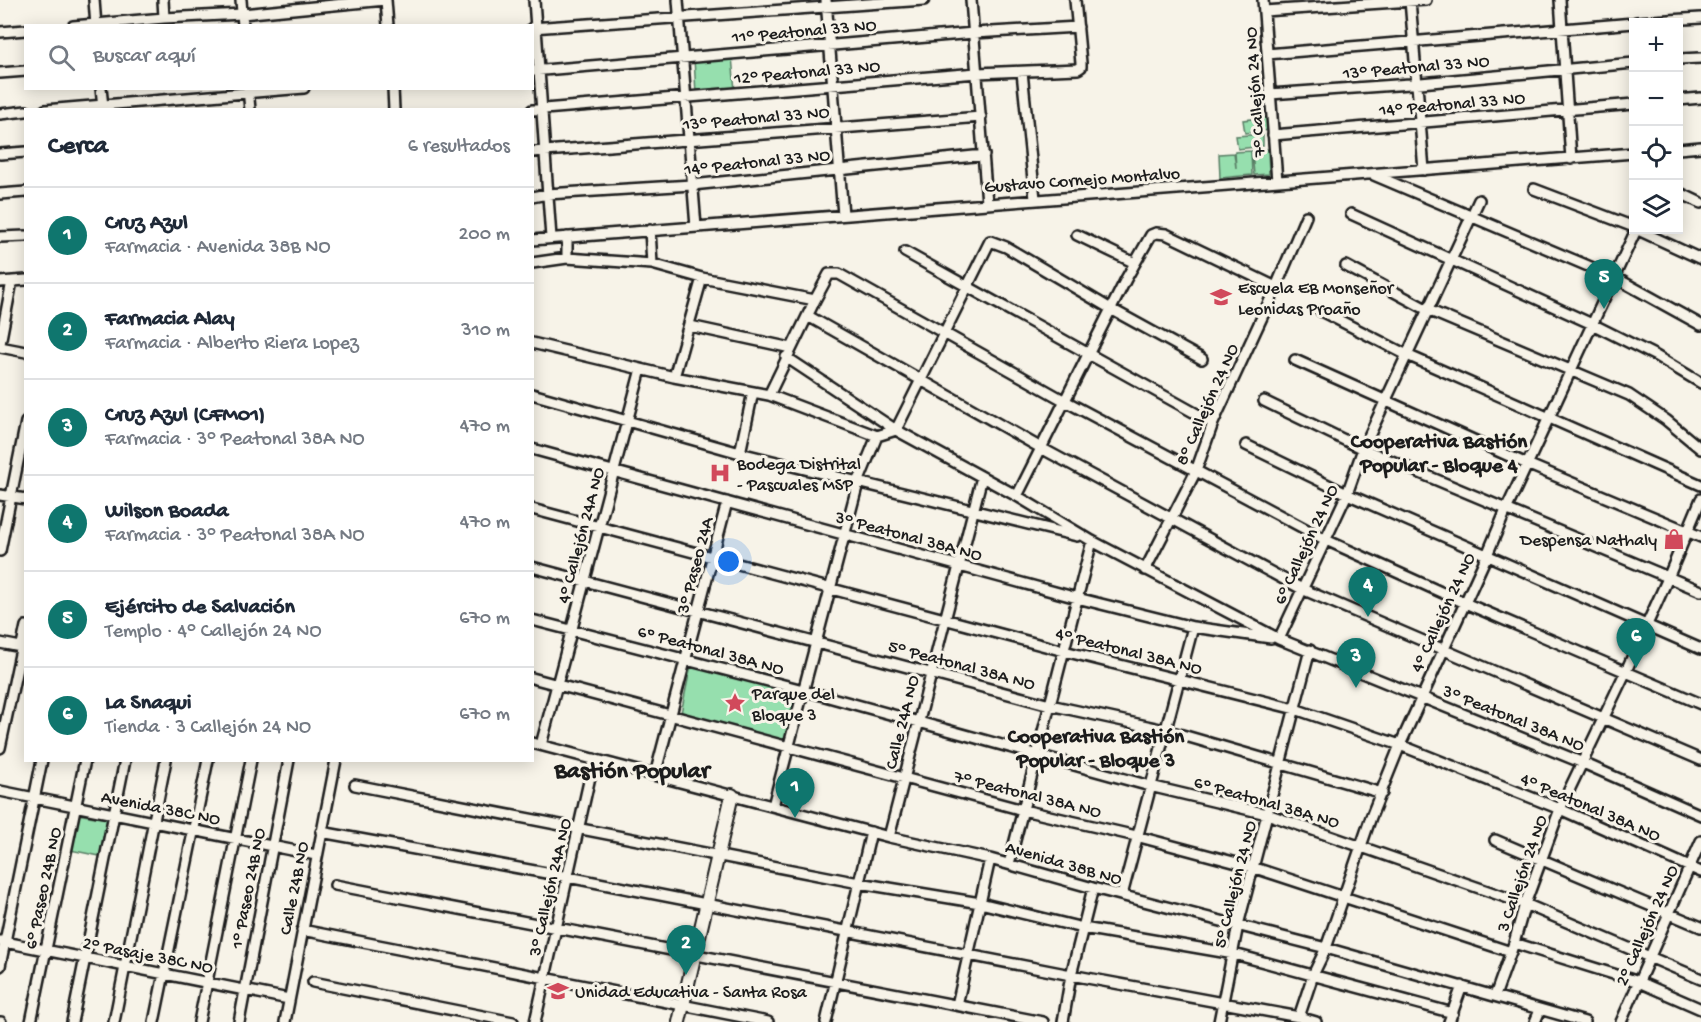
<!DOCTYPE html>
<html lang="es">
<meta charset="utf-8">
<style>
body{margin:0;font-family:"Gochi Hand",sans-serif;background:#f2f2f3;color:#1f2937}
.controls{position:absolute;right:18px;top:18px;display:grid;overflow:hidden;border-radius:0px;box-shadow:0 3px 15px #0003}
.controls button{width:54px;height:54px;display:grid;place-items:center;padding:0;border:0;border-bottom:2px solid #e0e1e3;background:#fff;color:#1f2937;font:30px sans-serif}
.you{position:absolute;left:729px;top:562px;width:21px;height:21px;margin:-15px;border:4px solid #fff;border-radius:50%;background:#1a73e8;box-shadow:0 0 0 9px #1a73e833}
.badge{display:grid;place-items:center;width:39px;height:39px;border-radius:50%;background:#0f766e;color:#fff;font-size:20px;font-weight:700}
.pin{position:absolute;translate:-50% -50px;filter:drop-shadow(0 2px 3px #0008)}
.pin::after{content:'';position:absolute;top:32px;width:21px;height:18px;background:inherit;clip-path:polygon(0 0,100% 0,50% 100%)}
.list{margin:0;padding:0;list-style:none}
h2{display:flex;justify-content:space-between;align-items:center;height:78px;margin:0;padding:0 24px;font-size:26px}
h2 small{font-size:20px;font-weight:400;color:#747a83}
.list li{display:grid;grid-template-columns:39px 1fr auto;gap:18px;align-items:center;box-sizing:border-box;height:96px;padding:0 24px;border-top:2px solid #e0e1e3}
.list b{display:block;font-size:22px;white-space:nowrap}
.list p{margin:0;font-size:20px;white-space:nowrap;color:#747a83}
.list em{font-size:20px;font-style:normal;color:#747a83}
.icon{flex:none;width:33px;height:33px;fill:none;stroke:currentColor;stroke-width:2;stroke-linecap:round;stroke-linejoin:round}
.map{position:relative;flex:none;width:1701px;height:1022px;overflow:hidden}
.search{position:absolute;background:#fff;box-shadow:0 3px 15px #0003;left:24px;top:24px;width:510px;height:66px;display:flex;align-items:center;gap:15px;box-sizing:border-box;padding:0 21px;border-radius:0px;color:#747a83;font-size:22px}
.panel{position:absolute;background:#fff;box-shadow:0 3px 15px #0003;left:24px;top:108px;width:510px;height:654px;border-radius:0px}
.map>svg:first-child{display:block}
.green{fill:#96dfae;stroke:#597e65;stroke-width:1.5}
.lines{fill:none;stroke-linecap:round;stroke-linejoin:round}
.street-casing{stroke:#1c1c1c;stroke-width:14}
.secondary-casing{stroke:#1c1c1c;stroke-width:16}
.street{stroke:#f7f3e8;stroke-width:9}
.secondary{stroke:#f7f3e8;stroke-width:12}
.labels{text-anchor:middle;stroke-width:6;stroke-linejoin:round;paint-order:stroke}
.street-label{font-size:18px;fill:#1c1c1c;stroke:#f7f3e8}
.poi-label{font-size:18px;fill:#1c1c1c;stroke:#f7f3e8;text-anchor:start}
.quarter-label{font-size:21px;font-weight:bold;fill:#1c1c1c;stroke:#f7f3e8}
.district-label{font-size:24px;font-weight:bold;fill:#1c1c1c;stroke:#f7f3e8}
</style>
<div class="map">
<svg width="1701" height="1022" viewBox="0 0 1701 1022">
<rect width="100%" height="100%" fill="#f7f3e8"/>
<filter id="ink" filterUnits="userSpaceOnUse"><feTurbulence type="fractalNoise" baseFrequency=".0167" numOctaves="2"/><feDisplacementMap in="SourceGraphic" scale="12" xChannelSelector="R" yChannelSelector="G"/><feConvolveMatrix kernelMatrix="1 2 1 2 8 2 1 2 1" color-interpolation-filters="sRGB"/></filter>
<g filter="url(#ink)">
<!-- green -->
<path class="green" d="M732 56 735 91 696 94 694 58Z
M1270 117V130L1245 133 1243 120Z
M1263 134V146L1238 149 1236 136Z
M1268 149 1269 174 1254 175 1252 151Z
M1251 151 1252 175 1220 178 1219 154 1234 153 1236 168 1235 152Z
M691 665 798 693 785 742 681 713Z
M77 814 107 819 100 856 70 850Z"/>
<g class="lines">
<defs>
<path id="street" d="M94 0 96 26
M163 0 164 18
M241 0 243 26
M386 0 388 26
M534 0 551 238
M678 0 696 227
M826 0 843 215
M971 0 987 203
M1263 0 1277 181
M1410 0 1424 170
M1560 0 1571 159
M1264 11 1426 0
M1636 22 1701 18
M73 26 164 18 242 14 385 0
M532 28 924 0
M0 32 26 30
M1267 54 1634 23
M1678 59 1701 58
M532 71 974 33 1078 27
M1022 72 1035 199
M0 73 26 71
M101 88 103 107
M248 88 250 110
M393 88 394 110
M1270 94 1410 84 1634 63
M1678 100 1701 98
M45 110 304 88
M532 110 977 73 1078 69 1081 67V63L1075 0
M0 114 26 111
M1273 135 1634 104
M1678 149 1701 147
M532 152 981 117
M0 154 26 152
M1374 175 1614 277 1701 325
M1534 189 1634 227
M1678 192 1701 203
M0 194 26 192
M532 197 547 194 692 185 984 155
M1351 214 1592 324 1656 356 1701 383
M650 230 652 264
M1638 230 1701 259
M1077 235 1135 263
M0 237 26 236
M567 237V258
M532 240 1634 153
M905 252 1213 423
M532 263 567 258 652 264 702 278 815 300 769 395
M1346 266 1428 310 1629 395 1666 420 1701 449
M0 282 26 280
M815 300 829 274H839L1065 401 1326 540 1465 603 1701 704
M1321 311 1407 355 1701 485
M808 316 1041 448 1302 589 1701 760
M690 326 791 348
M532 343 674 377 769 395 877 436 896 430
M0 344 12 281
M0 347 26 352
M786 357 896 430 1017 496 1092 541 1279 639 1583 763 1701 815
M1295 360 1527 464 1701 537
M674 377 702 278
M532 394 740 453 1077 536
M1264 401 1363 449 1701 591
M896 430 990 241 1006 247 1111 309 1202 359
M1246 445 1347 494 1701 649
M532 449 1077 598 1193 627 1271 638
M740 453 753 392
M0 495 26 499
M1017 496 1126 279 1151 235 1156 233 1166 234 1276 287
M532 509 1064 651 1295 709 1400 745 1560 809 1701 872
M0 551 26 422
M532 567 1050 705 1165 730 1382 793
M1145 570 1196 471 1213 423 1276 287 1306 216
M532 620 803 690 1150 786 1267 814 1525 904 1701 979
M1279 639 1347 494 1363 449 1479 200
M0 643 26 648
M532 678 1023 810 1136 836 1252 867 1511 952
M532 743 889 837 990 859 1093 888 1326 948 1585 1022
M541 745 641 369
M0 748 26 626
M655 775 727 502
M355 785 859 883 980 903 1083 928 1234 954 1453 1013
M0 791 316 855
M773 806 858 483 877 436
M321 832 568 877 1071 975 1299 1017 1316 1022
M889 837 982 477
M1495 840 1701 927
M1009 864 1092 541
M335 885 1043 1022
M1122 895 1193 627
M302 930 768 1022
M0 941 289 999
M1514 943 1639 982 1701 1009
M0 966 42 760
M313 982 513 1022
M1495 996 1514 943 1525 904 1560 809 1626 671 1668 578 1701 499
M957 1005 990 859
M1299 1017 1313 975 1326 948 1371 817 1400 745 1487 555 1506 510 1636 230
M0 1022H1
M31 1022 85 760
M72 1022 125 760
M114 1022 166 760
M154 1022 208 760
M199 1022 251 760
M239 1022 289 760
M285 1022 336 760
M535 1022 594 759
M826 1022 871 832
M1063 1022 1071 975 1093 888
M1219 1022 1238 925 1310 650
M1449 1022 1462 986
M1535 1022 1540 1010
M1621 1022 1701 841"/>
<path id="secondary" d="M679 1022 732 795"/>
</defs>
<!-- street casing -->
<use href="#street" class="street-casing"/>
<!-- secondary casing -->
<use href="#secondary" class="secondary-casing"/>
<!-- street -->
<use href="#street" class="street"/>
<!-- secondary -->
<use href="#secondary" class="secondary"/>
</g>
</g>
<!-- icons -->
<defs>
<symbol id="school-bare" viewBox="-9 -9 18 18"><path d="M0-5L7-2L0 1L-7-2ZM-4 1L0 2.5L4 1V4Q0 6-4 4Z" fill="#d1495b" stroke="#f7f3e8" stroke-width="2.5" paint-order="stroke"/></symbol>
<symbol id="hospital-bare" viewBox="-9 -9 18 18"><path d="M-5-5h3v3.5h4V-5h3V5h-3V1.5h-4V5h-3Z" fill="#d1495b" stroke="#f7f3e8" stroke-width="2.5" paint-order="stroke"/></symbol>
<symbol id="shop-bare" viewBox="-9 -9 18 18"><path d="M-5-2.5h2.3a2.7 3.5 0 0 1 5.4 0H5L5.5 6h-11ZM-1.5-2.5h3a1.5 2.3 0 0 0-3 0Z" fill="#d1495b" stroke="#f7f3e8" stroke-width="2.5" paint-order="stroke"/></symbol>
<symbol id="sight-bare" viewBox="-9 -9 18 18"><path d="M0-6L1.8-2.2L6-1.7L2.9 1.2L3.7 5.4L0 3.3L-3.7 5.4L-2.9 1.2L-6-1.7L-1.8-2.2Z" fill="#d1495b" stroke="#f7f3e8" stroke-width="2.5" paint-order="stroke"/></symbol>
</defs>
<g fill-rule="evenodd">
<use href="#school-bare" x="1206" y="282" width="30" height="30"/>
<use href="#hospital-bare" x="705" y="458" width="30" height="30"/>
<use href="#shop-bare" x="1659" y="524" width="30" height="30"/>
<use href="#sight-bare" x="720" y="688" width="30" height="30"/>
<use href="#school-bare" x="543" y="976" width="30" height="30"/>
</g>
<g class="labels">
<!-- street labels -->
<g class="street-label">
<text transform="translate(804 30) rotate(-5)" y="6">11° Peatonal 33 NO</text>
<text transform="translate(1416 66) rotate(-5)" y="6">13° Peatonal 33 NO</text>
<text transform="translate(807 71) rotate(-5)" y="6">12° Peatonal 33 NO</text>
<text transform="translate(1254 92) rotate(-94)" y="6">7° Callejón 24 NO</text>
<text transform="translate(1452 103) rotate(-5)" y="6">14° Peatonal 33 NO</text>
<text transform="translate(756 117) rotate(-5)" y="6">13° Peatonal 33 NO</text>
<text transform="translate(757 161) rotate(-6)" y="6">14° Peatonal 33 NO</text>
<text transform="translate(1082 179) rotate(-4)" y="6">Gustavo Cornejo Montalvo</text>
<text transform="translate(1206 404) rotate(-66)" y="6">8° Callejón 24 NO</text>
<text transform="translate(580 535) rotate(-75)" y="6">4° Callejón 24A NO</text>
<text transform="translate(909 535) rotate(15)" y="6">3° Peatonal 38A NO</text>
<text transform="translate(1305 544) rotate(-65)" y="6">6° Callejón 24 NO</text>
<text transform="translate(694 565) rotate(-75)" y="6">3° Paseo 24A</text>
<text transform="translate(1442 612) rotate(-65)" y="6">4° Callejón 24 NO</text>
<text transform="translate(711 649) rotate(15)" y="6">6º Peatonal 38A NO</text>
<text transform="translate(1129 650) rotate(14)" y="6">4° Peatonal 38A NO</text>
<text transform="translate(962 664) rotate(15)" y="6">5° Peatonal 38A NO</text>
<text transform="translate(1514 717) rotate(22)" y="6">3° Peatonal 38A NO</text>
<text transform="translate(901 722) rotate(-76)" y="6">Calle 24A NO</text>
<text transform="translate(1028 793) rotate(14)" y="6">7° Peatonal 38A NO</text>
<text transform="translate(1267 801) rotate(16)" y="6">6º Peatonal 38A NO</text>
<text transform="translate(1591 806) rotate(23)" y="6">4° Peatonal 38A NO</text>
<text transform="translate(161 807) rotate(11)" y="6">Avenida 38C NO</text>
<text transform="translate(1064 862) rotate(16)" y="6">Avenida 38B NO</text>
<text transform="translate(1521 873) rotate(-71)" y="6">3 Callejón 24 NO</text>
<text transform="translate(1234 884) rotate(-76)" y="6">5° Callejón 24 NO</text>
<text transform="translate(549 887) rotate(-77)" y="6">3° Callejón 24A NO</text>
<text transform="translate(42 888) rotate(-78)" y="6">6° Paseo 24B NO</text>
<text transform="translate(247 888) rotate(-79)" y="6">1° Paseo 24B NO</text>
<text transform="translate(293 888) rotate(-79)" y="6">Calle 24B NO</text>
<text transform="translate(1646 925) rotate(-66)" y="6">2° Callejón 24 NO</text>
<text transform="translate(148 954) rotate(11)" y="6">2° Pasaje 38C NO</text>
</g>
<!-- poi labels -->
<g class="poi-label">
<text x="1238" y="293">Escuela EB Monseñor<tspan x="1238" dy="21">Leonidas Proaño</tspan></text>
<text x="737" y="469">Bodega Distrital<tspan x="737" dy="21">- Pascuales MSP</tspan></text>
<text x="1657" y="545" text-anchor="end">Despensa Nathaly</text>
<text x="752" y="699">Parque del<tspan x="752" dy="21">Bloque 3</tspan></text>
<text x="575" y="997">Unidad Educativa - Santa Rosa</text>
</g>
<!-- quarter labels -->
<g class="quarter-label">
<text x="1439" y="447">Cooperativa Bastión<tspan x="1439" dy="24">Popular - Bloque 4</tspan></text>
<text x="1096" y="742">Cooperativa Bastión<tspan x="1096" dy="24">Popular - Bloque 3</tspan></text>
</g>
<!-- district labels -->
<g class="district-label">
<text x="632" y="777">Bastión Popular</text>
</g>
</g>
</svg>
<div class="controls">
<button>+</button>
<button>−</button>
<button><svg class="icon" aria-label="locate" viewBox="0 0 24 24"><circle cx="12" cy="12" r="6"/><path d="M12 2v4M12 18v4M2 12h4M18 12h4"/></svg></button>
<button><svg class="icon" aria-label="layers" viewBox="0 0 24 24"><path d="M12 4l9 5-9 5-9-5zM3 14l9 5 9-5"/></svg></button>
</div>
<div class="you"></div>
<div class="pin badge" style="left:795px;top:818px">1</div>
<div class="pin badge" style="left:686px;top:975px">2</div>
<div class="pin badge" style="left:1356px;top:688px">3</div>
<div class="pin badge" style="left:1368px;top:617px">4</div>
<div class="pin badge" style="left:1604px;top:309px">5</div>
<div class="pin badge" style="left:1636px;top:668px">6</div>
<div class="search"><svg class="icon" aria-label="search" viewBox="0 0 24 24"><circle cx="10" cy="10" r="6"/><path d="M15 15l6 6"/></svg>Buscar aquí</div>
<section class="panel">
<h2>Cerca<small>6 resultados</small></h2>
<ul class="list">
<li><span class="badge">1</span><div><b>Cruz Azul</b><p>Farmacia · Avenida 38B NO</p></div><em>200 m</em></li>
<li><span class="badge">2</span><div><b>Farmacia Alay</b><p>Farmacia · Alberto Riera Lopez</p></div><em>310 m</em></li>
<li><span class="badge">3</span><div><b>Cruz Azul (CFM01)</b><p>Farmacia · 3° Peatonal 38A NO</p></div><em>470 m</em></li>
<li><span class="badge">4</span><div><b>Wilson Boada</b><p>Farmacia · 3° Peatonal 38A NO</p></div><em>470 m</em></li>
<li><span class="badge">5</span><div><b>Ejército de Salvación</b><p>Templo · 4° Callejón 24 NO</p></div><em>670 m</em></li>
<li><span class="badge">6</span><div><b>La Snaqui</b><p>Tienda · 3 Callejón 24 NO</p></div><em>670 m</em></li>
</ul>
</section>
</div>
